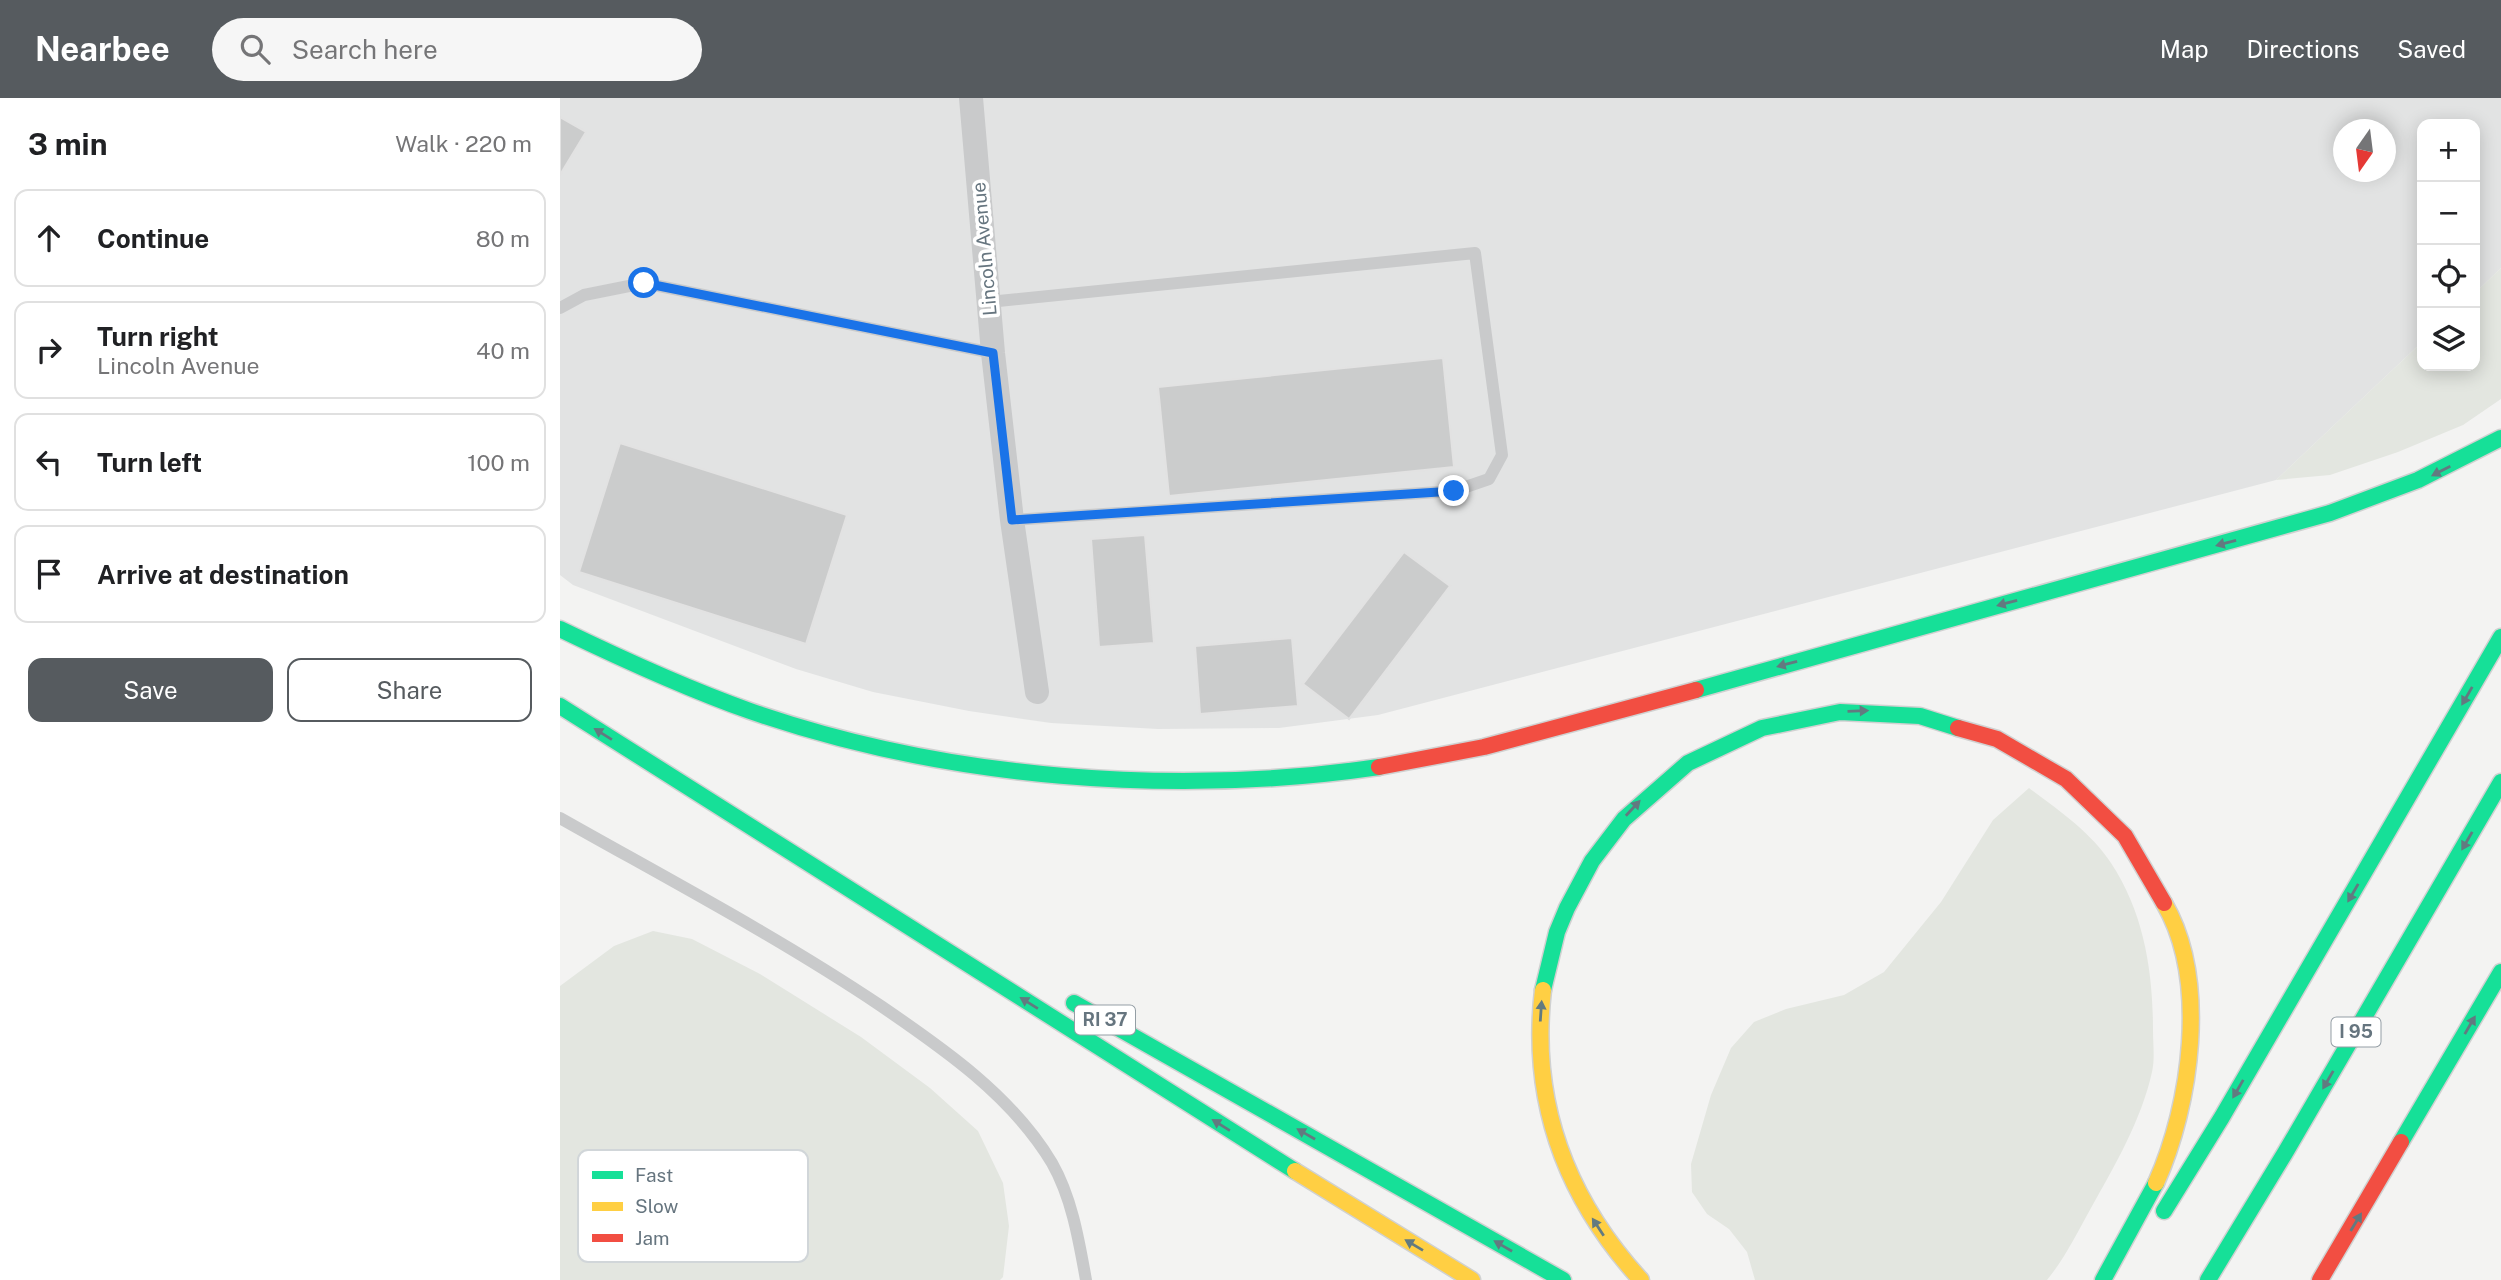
<!DOCTYPE html>
<meta charset="utf-8">
<style>
body{margin:0;font-family:"Public Sans",sans-serif;background:#f6f6f6;color:#202124}
.controls{position:absolute;right:21px;top:21px;display:grid;overflow:hidden;border-radius:14px;box-shadow:0 4px 18px #0003}
.controls button{width:63px;height:63px;display:grid;place-items:center;padding:0;border:0;border-bottom:2px solid #e0e0e0;background:#fff;color:#202124;font:35px sans-serif}
.compass{position:absolute;left:1773px;top:21px;width:63px;height:63px;border-radius:50%;background:#fff;box-shadow:0 4px 18px #0003;rotate:194deg}
.stop{position:absolute;width:21px;height:21px;margin:-16px;border:5px solid #1a73e8;border-radius:50%;background:#fff}
.stop.end{background:#1a73e8;border-color:#fff;box-shadow:0 2px 7px #0008}
.list{margin:0;padding:0;list-style:none}
h2{display:flex;justify-content:space-between;align-items:center;height:91px;margin:0;padding:0 28px;font-size:30px}
h2 small{font-size:23px;font-weight:400;color:#757577}
.list li{display:grid;grid-template-columns:46px 1fr auto;gap:21px;align-items:center;box-sizing:border-box;height:98px;margin:0 14px 14px;padding:0 14px;border:2px solid #e0e0e0;border-radius:14px}
.list b{display:block;font-size:26px;white-space:nowrap}
.list p{margin:0;font-size:23px;white-space:nowrap;color:#757577}
.list em{font-size:23px;font-style:normal;color:#757577}
.actions{display:flex;gap:14px;padding:21px 28px}
.actions a{flex:1;padding:16px 0;border:2px solid #565b5f;border-radius:14px;text-align:center;font-size:24px;color:#565b5f}
.actions .main{background:#565b5f;color:#fff}
.icon{flex:none;width:38px;height:38px;fill:none;stroke:currentColor;stroke-width:2;stroke-linecap:round;stroke-linejoin:round}
.map{position:relative;flex:none;width:1941px;height:1182px;overflow:hidden}
header{display:flex;align-items:center;gap:42px;box-sizing:border-box;height:98px;padding:0 35px;background:#565b5f;color:#fff}
header strong{font-size:33px}
nav{display:flex;gap:38px;margin-inline-start:auto;font-size:24px}
.search{width:490px;height:63px;background:#f6f6f6;display:flex;align-items:center;gap:18px;box-sizing:border-box;padding:0 24px;border-radius:38px;color:#757577;font-size:26px}
main{display:flex}
aside{flex:1;background:#fff}
.map>svg:first-child{display:block}
.built{fill:#e2e3e3;fill-rule:evenodd}
.green{fill:#e3e6e0}
.building{fill:#cbcccc;stroke:#e2e2e2;stroke-width:2}
.lines{fill:none;stroke-linecap:round;stroke-linejoin:round}
.fast-casing{stroke:#d0d1d1;stroke-width:19}
.slow-casing{stroke:#d0d1d1;stroke-width:19}
.jam-casing{stroke:#d0d1d1;stroke-width:19}
.lane{stroke:#c9cacb;stroke-width:12}
.street{stroke:#c9cacb;stroke-width:24}
.fast{stroke:#16e098;stroke-width:16}
.slow{stroke:#ffcf43;stroke-width:16}
.jam{stroke:#f24e42;stroke-width:16}
.oneway{fill:#627a80}
.route{stroke:#1a73e8;stroke-width:9}
.labels{text-anchor:middle;stroke-width:7;stroke-linejoin:round;paint-order:stroke}
.shield{fill:#fff;stroke:#949ea5;stroke-width:2}
.shield-label{font-size:18px;font-weight:bold;fill:#66757f}
.street-label{font-size:19px;fill:#66757f;stroke:#fff}
.key{fill:#fff;stroke:#d1d6d9;stroke-width:2}
.key-label{font-size:19px;fill:#66757f}
</style>
<header>
<strong>Nearbee</strong>
<div class="search"><svg class="icon" aria-label="search" viewBox="0 0 24 24"><circle cx="10" cy="10" r="6"/><path d="M15 15l6 6"/></svg>Search here</div>
<nav><a>Map</a><a>Directions</a><a>Saved</a></nav>
</header>
<main>
<aside>
<h2>3 min<small>Walk · 220 m</small></h2>
<ul class="list">
<li><svg class="icon" aria-label="ahead" viewBox="0 0 24 24"><path d="M12 20V5M6 11l6-6 6 6"/></svg><div><b>Continue</b></div><em>80 m</em></li>
<li><svg class="icon" aria-label="right" viewBox="0 0 24 24"><path d="M7 20v-9h11M14 6l5 5-5 5"/></svg><div><b>Turn right</b><p>Lincoln Avenue</p></div><em>40 m</em></li>
<li><svg class="icon" aria-label="left" viewBox="0 0 24 24"><path d="M17 20v-9H6M10 6l-5 5 5 5"/></svg><div><b>Turn left</b></div><em>100 m</em></li>
<li><svg class="icon" aria-label="arrive" viewBox="0 0 24 24"><path d="M6 21V4h12l-3 4 3 4H6"/></svg><div><b>Arrive at destination</b></div></li>
</ul>
<div class="actions"><a class="main">Save</a><a>Share</a></div>
</aside>
<div class="map">
<svg width="1941" height="1182" viewBox="0 0 1941 1182">
<rect width="100%" height="100%" fill="#f3f3f2"/>
<!-- built -->
<path class="built" d="M0 0H1941V170L1915 195V26H1862V244L1716 382 818 617 719 630 598 631 491 625 409 613 313 594 236 571 13 487 0 477ZM1784 32H1826V74H1784Z"/>
<!-- green -->
<path class="green" d="M1941 170V301L1903 327 1838 354 1770 377 1716 382 1862 244V268H1915V195Z
M1469 690C1498 712 1531 734 1551 765 1584 815 1593 873 1593 932 1593 946 1595 961 1592 974 1581 1023 1555 1067 1531 1110 1517 1135 1505 1160 1487 1182H1195L1187 1154 1169 1131 1147 1116 1132 1094 1131 1066 1151 997 1171 950 1194 924 1226 911 1284 897 1324 874 1381 804 1433 722Z
M93 833 132 841 200 876 301 939 370 990 418 1033 443 1085 449 1128 443 1179 440 1182H0V888L54 848Z"/>
<!-- building -->
<path class="building" d="M0 19 26 34 0 77Z
M883 260 894 369 609 398 598 289Z
M60 345 287 417 246 546 19 474Z
M585 437 594 545 539 549 531 441Z
M844 454 890 488 789 621 743 586Z
M732 540 738 608 640 616 635 548Z"/>
<g class="lines">
<defs>
<path id="fast" d="M0 531C62 561 125 590 190 613 386 681 614 699 819 669
M1136 592 1770 415 1858 382 1941 340
M0 608 735 1073
M983 892 997 834 1007 810 1032 763 1064 721 1128 665 1202 630 1280 614 1360 618 1398 630
M514 905 1003 1182
M1841 1044 1941 874
M1604 1113 1662 1019 1941 539
M1543 1182 1596 1085
M1648 1182 1725 1055 1941 684"/>
<path id="slow" d="M983 892C970 1004 1006 1100 1081 1182
M735 1073 912 1182
M1596 1085C1631 1007 1649 882 1604 805"/>
<path id="jam" d="M1398 630 1437 641 1506 681 1565 738 1604 805
M819 669 924 649 1136 592
M1760 1182 1841 1044"/>
</defs>
<!-- fast casing -->
<use href="#fast" class="fast-casing"/>
<!-- slow casing -->
<use href="#slow" class="slow-casing"/>
<!-- jam casing -->
<use href="#jam" class="jam-casing"/>
<!-- lane -->
<path class="lane" d="M429 204 915 155 942 357 929 381 894 393 452 422
M0 210 24 197 84 185 433 255
M0 720C108 781 218 839 321 908 384 951 452 998 492 1065 512 1100 519 1143 526 1182"/>
<!-- street -->
<path class="street" d="M411 0 433 255 452 422 477 594"/>
<!-- fast -->
<use href="#fast" class="fast"/>
<!-- slow -->
<use href="#slow" class="slow"/>
<!-- jam -->
<use href="#jam" class="jam"/>
</g>
<!-- one-way arrows -->
<defs><path id="oneway-solid" d="M-6-.8H1V-3.2L6.5 0L1 3.2V.8H-6Z" transform="scale(1.75)"/></defs>
<g class="oneway">
<use href="#oneway-solid" transform="translate(1881 373) rotate(153)"/>
<use href="#oneway-solid" transform="translate(1666 445) rotate(165)"/>
<use href="#oneway-solid" transform="translate(1447 505) rotate(165)"/>
<use href="#oneway-solid" transform="translate(1227 566) rotate(165)"/>
<use href="#oneway-solid" transform="translate(1907 598) rotate(120)"/>
<use href="#oneway-solid" transform="translate(1298 613) rotate(-2)"/>
<use href="#oneway-solid" transform="translate(43 636) rotate(-148)"/>
<use href="#oneway-solid" transform="translate(1073 710) rotate(-47)"/>
<use href="#oneway-solid" transform="translate(1907 743) rotate(120)"/>
<use href="#oneway-solid" transform="translate(1793 795) rotate(120)"/>
<use href="#oneway-solid" transform="translate(469 905) rotate(-148)"/>
<use href="#oneway-solid" transform="translate(981 913) rotate(-86)"/>
<use href="#oneway-solid" transform="translate(1910 927) rotate(-60)"/>
<use href="#oneway-solid" transform="translate(1768 982) rotate(120)"/>
<use href="#oneway-solid" transform="translate(1678 991) rotate(120)"/>
<use href="#oneway-solid" transform="translate(661 1027) rotate(-148)"/>
<use href="#oneway-solid" transform="translate(746 1036) rotate(-150)"/>
<use href="#oneway-solid" transform="translate(1796 1124) rotate(-59)"/>
<use href="#oneway-solid" transform="translate(1038 1129) rotate(-123)"/>
<use href="#oneway-solid" transform="translate(854 1147) rotate(-149)"/>
<use href="#oneway-solid" transform="translate(943 1148) rotate(-150)"/>
</g>
<g class="lines">
<!-- route -->
<path class="route" d="M84 185 433 255 452 422 894 393"/>
</g>
<g class="labels">
<!-- shield labels -->
<g class="shield">
<rect x="515" y="907.5" width="60" height="29" rx="5"/>
<rect x="1771.5" y="919.5" width="49" height="29" rx="5"/>
</g>
<g class="shield-label">
<text x="545" y="928">RI 37</text>
<text x="1796" y="940">I 95</text>
</g>
<!-- street labels -->
<g class="street-label">
<text transform="translate(424 151) rotate(-95)" y="7">Lincoln Avenue</text>
</g>
</g>
<!-- legend -->
<rect x="18" y="1052" width="230" height="112" rx="10" class="key"/>
<rect x="32" y="1073" width="31" height="8" fill="#16e098"/>
<rect x="32" y="1104" width="31" height="9" fill="#ffcf43"/>
<rect x="32" y="1136" width="31" height="8" fill="#f24e42"/>
<g class="key-label">
<text x="75" y="1084">Fast</text>
<text x="75" y="1115">Slow</text>
<text x="75" y="1147">Jam</text>
</g>
</svg>
<div class="controls">
<button>+</button>
<button>−</button>
<button><svg class="icon" aria-label="locate" viewBox="0 0 24 24"><circle cx="12" cy="12" r="6"/><path d="M12 2v4M12 18v4M2 12h4M18 12h4"/></svg></button>
<button><svg class="icon" aria-label="layers" viewBox="0 0 24 24"><path d="M12 4l9 5-9 5-9-5zM3 14l9 5 9-5"/></svg></button>
</div>
<svg class="compass" viewBox="-18 -18 36 36"><path d="M0-13l5 13h-10z" fill="#e53935"/><path d="M0 13l5-13h-10z" fill="#757577"/></svg>
<div class="stop" style="left:84px;top:185px"></div>
<div class="stop end" style="left:894px;top:393px"></div>
</div>
</main>
